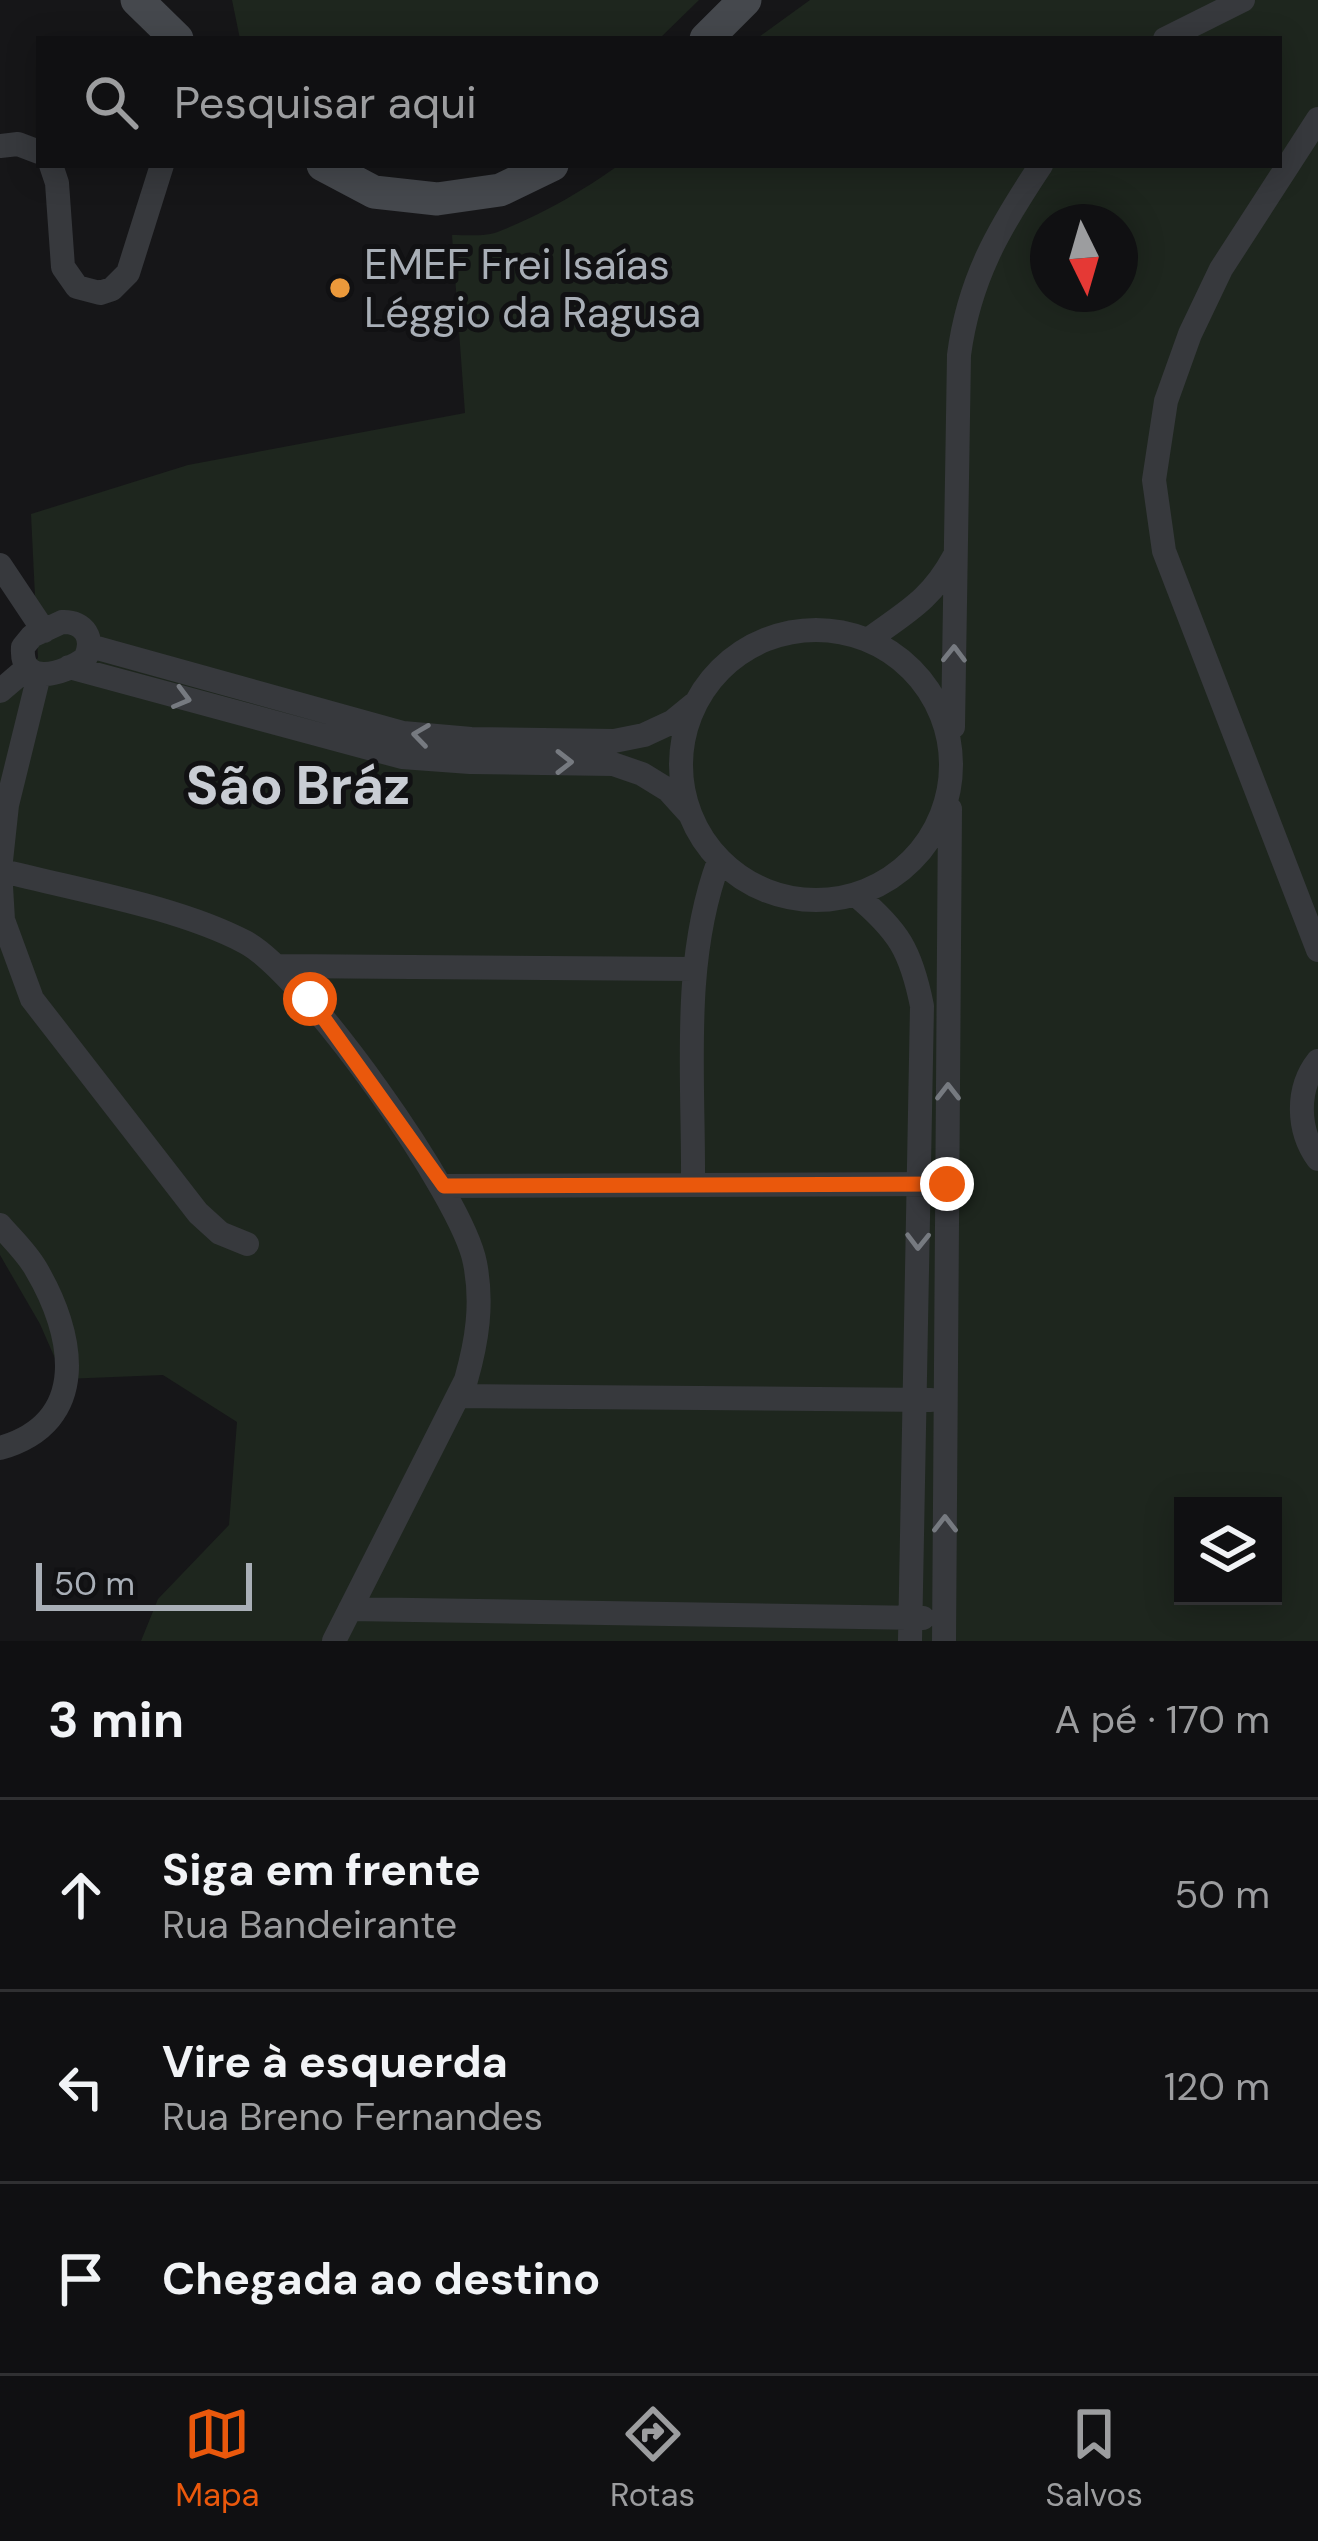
<!DOCTYPE html>
<html lang="pt">
<meta charset="utf-8">
<style>
body{margin:0;font-family:"DM Sans",sans-serif;background:#19191b;color:#f1f3f6}
.controls{position:absolute;right:36px;bottom:36px;display:grid;overflow:hidden;border-radius:0px;box-shadow:0 6px 30px #0003}
.controls button{width:108px;height:108px;display:grid;place-items:center;padding:0;border:0;border-bottom:3px solid #303032;background:#101012;color:#f1f3f6;font:60px sans-serif}
.compass{position:absolute;left:1030px;top:204px;width:108px;height:108px;border-radius:50%;background:#101012;box-shadow:0 6px 30px #0003;rotate:175deg}
.scale{position:absolute;left:36px;bottom:30px;width:216px;box-sizing:border-box;padding-left:12px;border:6px solid #a9afb7;border-top:0;font-size:33px;line-height:42px;white-space:nowrap;color:#a9afb7;-webkit-text-stroke:9px #111113;paint-order:stroke}
.stop{position:absolute;width:36px;height:36px;margin:-27px;border:9px solid #ea580c;border-radius:50%;background:#fff}
.stop.end{background:#ea580c;border-color:#fff;box-shadow:0 3px 12px #0008}
.list{margin:0;padding:0;list-style:none}
h2{display:flex;justify-content:space-between;align-items:center;height:156px;margin:0;padding:0 48px;font-size:51px}
h2 small{font-size:39px;font-weight:400;color:#9c9d9f}
.list li{display:grid;grid-template-columns:78px 1fr auto;gap:36px;align-items:center;box-sizing:border-box;height:192px;padding:0 48px;border-top:3px solid #303032}
.list b{display:block;font-size:45px;white-space:nowrap}
.list p{margin:0;font-size:39px;white-space:nowrap;color:#9c9d9f}
.list em{font-size:39px;font-style:normal;color:#9c9d9f}
.icon{flex:none;width:66px;height:66px;fill:none;stroke:currentColor;stroke-width:2;stroke-linecap:round;stroke-linejoin:round}
.map{position:relative;flex:none;width:1318px;height:1641px;overflow:hidden}
.search{position:absolute;background:#101012;box-shadow:0 6px 30px #0003;left:36px;right:36px;top:36px;height:132px;display:flex;align-items:center;gap:30px;box-sizing:border-box;padding:0 42px;border-radius:0px;color:#9c9d9f;font-size:45px}
.sheet{height:732px;background:#101012}
nav{display:flex;justify-content:space-around;align-items:center;box-sizing:border-box;height:168px;border-top:3px solid #303032;background:#101012;font-size:33px;color:#9c9d9f}
nav a{display:grid;justify-items:center;gap:6px}
nav .on{color:#ea580c}
.map>svg:first-child{display:block}
.green{fill:#1e261e;fill-rule:evenodd}
.lines{fill:none;stroke-linecap:round;stroke-linejoin:round}
.street{stroke:#37393d;stroke-width:24}
.secondary{stroke:#45484d;stroke-width:33}
.oneway{stroke:#767a80}
.route{stroke:#ea580c;stroke-width:15}
.poi-dot{fill:#eb993b;stroke:#111113;stroke-width:4.5}
.labels{text-anchor:middle;stroke-width:10;stroke-linejoin:round;paint-order:stroke}
.poi-label{font-size:42px;fill:#a9afb7;stroke:#111113;text-anchor:start}
.district-label{font-size:54px;font-weight:bold;fill:#c9cdd4;stroke:#111113}
</style>
<div class="map">
<svg width="1318" height="1641" viewBox="0 0 1318 1641">
<rect width="100%" height="100%" fill="#161618"/>
<!-- green -->
<path class="green" d="M232 0H699L659 39H240Z
M810 0H1318V1641H141L158 1599 229 1525 237 1422 163 1375 64 1379 40 1324 0 1255V694L38 658 31 514 188 465 465 413 452 235C467 235 487 237 500 231 543 214 581 192 619 165H1279V39H756ZM1048 222H1120V294H1048ZM1183 1506H1273V1596H1183Z"/>
<g class="lines">
<!-- street -->
<path class="street" d="M1165 39 1243 0
M1318 119 1221 269 1190 334 1166 401 1154 480 1164 551 1318 950
M0 146 18 144 39 152
M51 165 57 183 63 267 77 287 100 293 112 289 128 273 162 165
M0 565 44 631
M62 622C85 621 95 639 85 659 63 674 20 688 23 647L32 636Z
M681 765a135 135 0 1 1 270 0a135 135 0 1 1-270 0Z
M868 640C906 612 931 600 954 557
M90 646 403 733 471 739 614 741 644 735 672 722 694 704
M69 667 402 757 470 762 613 764 642 774 668 790 687 811
M39 675 7 805 0 870C76 890 176 906 245 942 304 973 463 1197 475 1263 483 1304 477 1341 466 1380L334 1641
M0 691 27 668
M953 727 959 355C969 279 999 228 1041 165
M0 870 3 920 32 999 198 1213 220 1233 247 1244
M856 895C899 931 911 951 922 1006L910 1641
M280 966 695 969
M1318 1061C1296 1089 1297 1130 1318 1159
M693 1183C694 1077 681 962 719 861
M444 1186 933 1184
M0 1225C12 1239 27 1253 36 1269 74 1333 92 1422 0 1448
M458 1396 931 1400
M350 1609 923 1618
M944 1641 950 809"/>
<!-- secondary -->
<path class="secondary" d="M137 0 177 39
M706 39 745 0
M323 165 374 192 437 199 500 190 552 165"/>
</g>
<!-- one-way arrows -->
<defs><path id="oneway-chevron" d="M-2-3.5L2.5 0L-2 3.5" fill="none" stroke-width="1.6" stroke-linecap="round" stroke-linejoin="round" transform="scale(3)"/></defs>
<g class="oneway">
<use href="#oneway-chevron" transform="translate(954 654) rotate(-89)"/>
<use href="#oneway-chevron" transform="translate(182 698) rotate(15)"/>
<use href="#oneway-chevron" transform="translate(421 735) rotate(-172)"/>
<use href="#oneway-chevron" transform="translate(564 762)"/>
<use href="#oneway-chevron" transform="translate(948 1092) rotate(-90)"/>
<use href="#oneway-chevron" transform="translate(918 1241) rotate(91)"/>
<use href="#oneway-chevron" transform="translate(945 1524) rotate(-90)"/>
</g>
<g class="lines">
<!-- route -->
<path class="route" d="M310 999 444 1186 947 1184"/>
</g>
<!-- markers -->
<circle class="poi-dot" cx="340" cy="288" r="12"/>
<g class="labels">
<!-- poi labels -->
<g class="poi-label">
<text x="364" y="279">EMEF Frei Isaías<tspan x="364" dy="48">Léggio da Ragusa</tspan></text>
</g>
<!-- district labels -->
<g class="district-label">
<text x="298" y="804">São Bráz</text>
</g>
</g>
</svg>
<div class="controls">
<button><svg class="icon" aria-label="layers" viewBox="0 0 24 24"><path d="M12 4l9 5-9 5-9-5zM3 14l9 5 9-5"/></svg></button>
</div>
<svg class="compass" viewBox="-18 -18 36 36"><path d="M0-13l5 13h-10z" fill="#e53935"/><path d="M0 13l5-13h-10z" fill="#9c9d9f"/></svg>
<div class="scale">50 m</div>
<div class="stop" style="left:310px;top:999px"></div>
<div class="stop end" style="left:947px;top:1184px"></div>
<div class="search"><svg class="icon" aria-label="search" viewBox="0 0 24 24"><circle cx="10" cy="10" r="6"/><path d="M15 15l6 6"/></svg>Pesquisar aqui</div>
</div>
<section class="sheet">
<h2>3 min<small>A pé · 170 m</small></h2>
<ul class="list">
<li><svg class="icon" aria-label="ahead" viewBox="0 0 24 24"><path d="M12 20V5M6 11l6-6 6 6"/></svg><div><b>Siga em frente</b><p>Rua Bandeirante</p></div><em>50 m</em></li>
<li><svg class="icon" aria-label="left" viewBox="0 0 24 24"><path d="M17 20v-9H6M10 6l-5 5 5 5"/></svg><div><b>Vire à esquerda</b><p>Rua Breno Fernandes</p></div><em>120 m</em></li>
<li><svg class="icon" aria-label="arrive" viewBox="0 0 24 24"><path d="M6 21V4h12l-3 4 3 4H6"/></svg><div><b>Chegada ao destino</b></div></li>
</ul>
</section>
<nav>
<a class="on"><svg class="icon" aria-label="map" viewBox="0 0 24 24"><path d="M3 6l6-2 6 2 6-2v14l-6 2-6-2-6 2zM9 4v14M15 6v14"/></svg>Mapa</a>
<a><svg class="icon" aria-label="directions" viewBox="0 0 24 24"><path d="M12 3l9 9-9 9-9-9zM9 14v-3h6M13 9l2 2-2 2"/></svg>Rotas</a>
<a><svg class="icon" aria-label="saved" viewBox="0 0 24 24"><path d="M7 4h10v16l-5-4-5 4z"/></svg>Salvos</a>
</nav>
